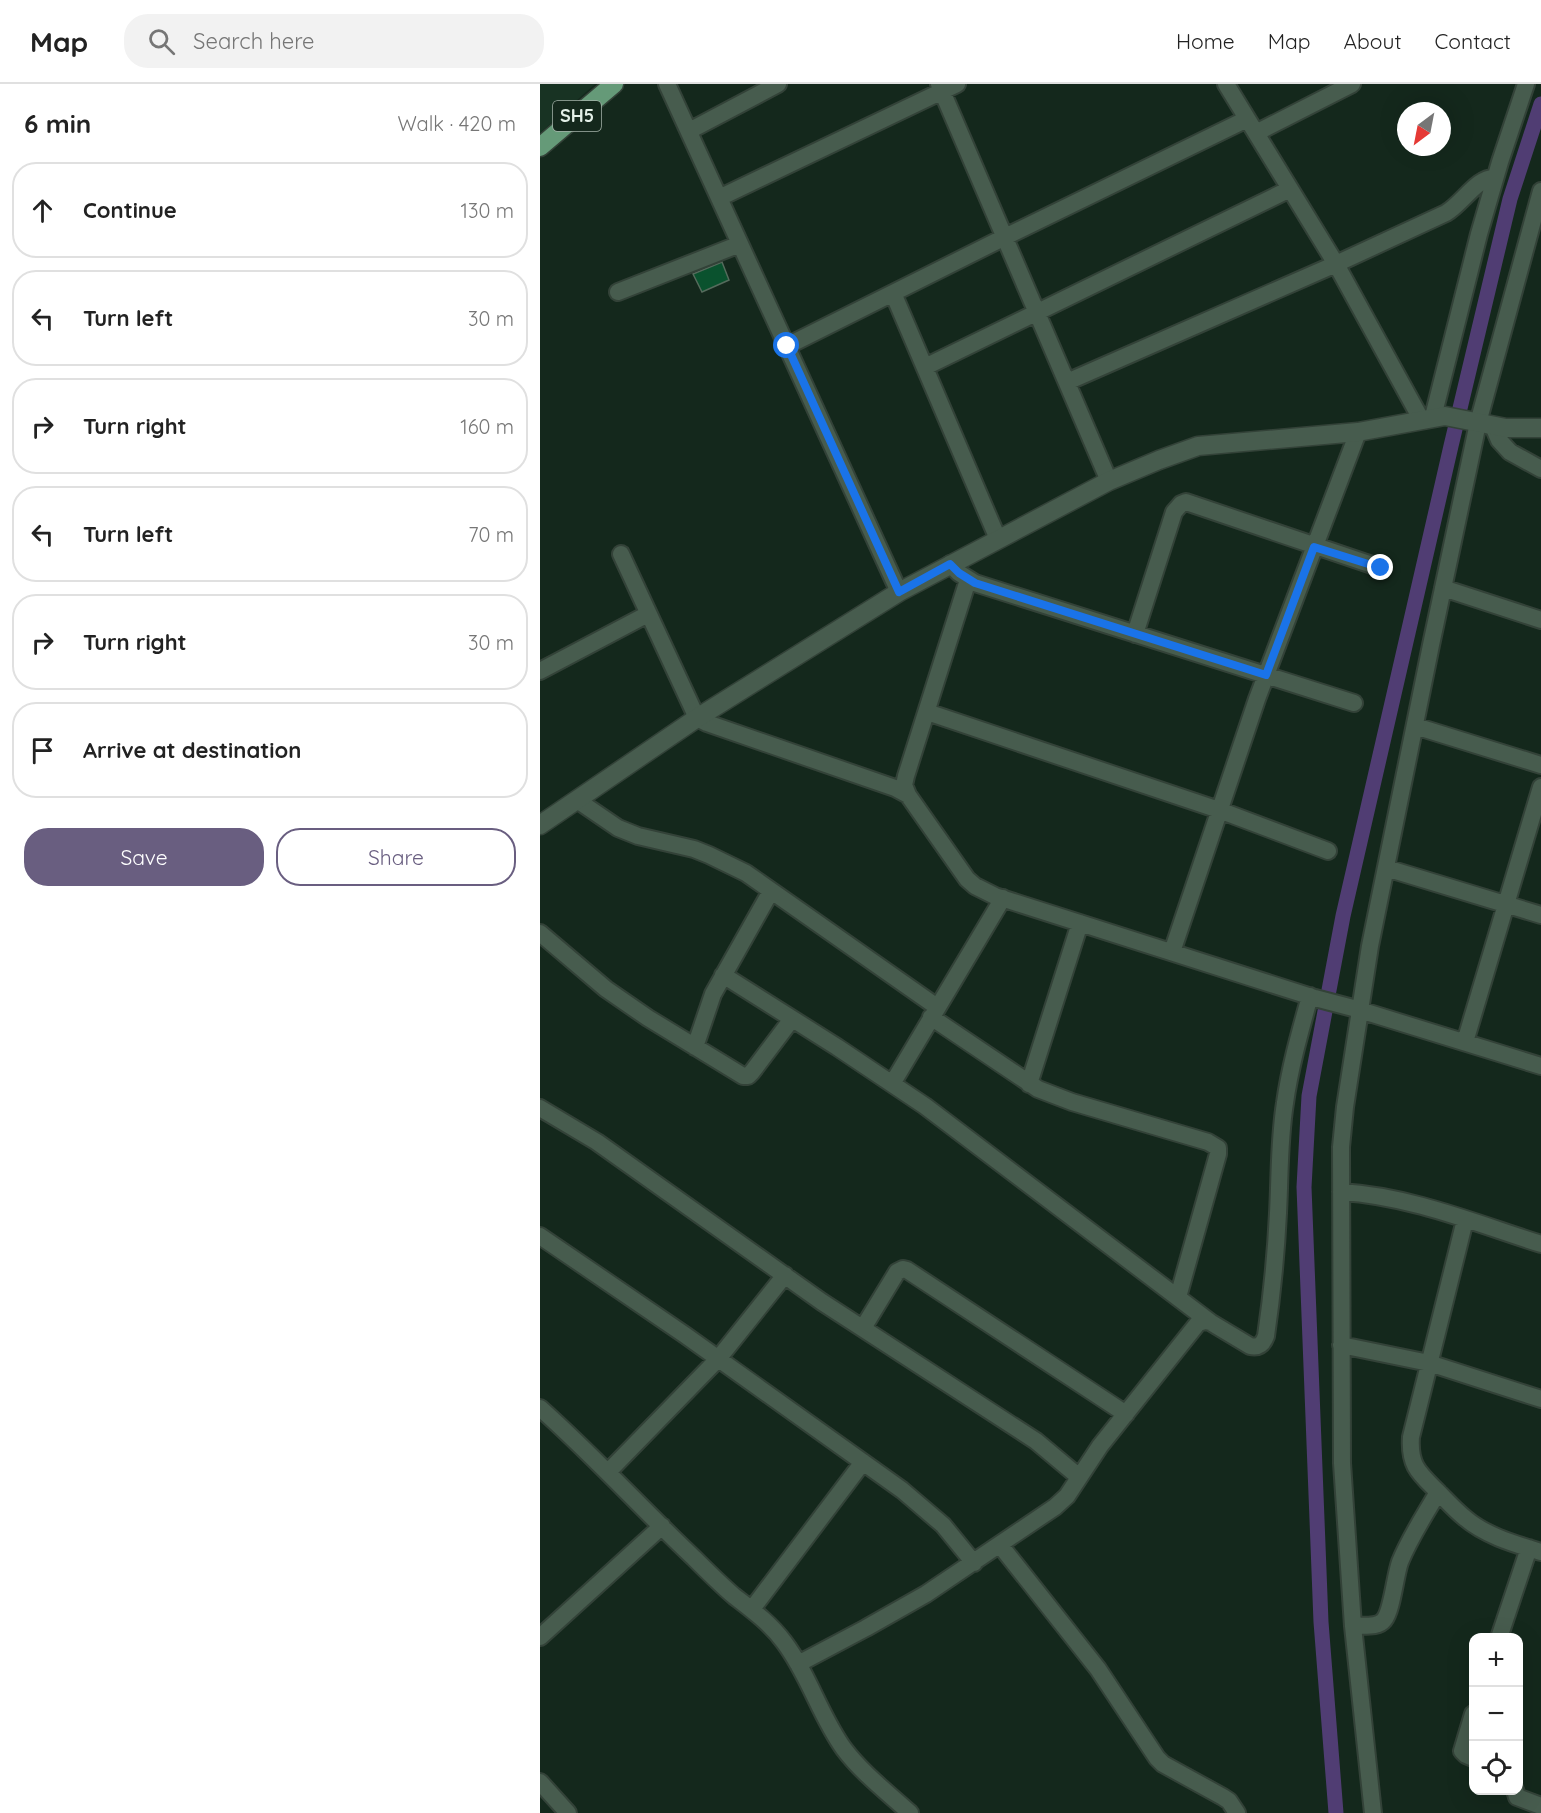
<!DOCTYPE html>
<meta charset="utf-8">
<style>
body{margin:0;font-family:Quicksand,sans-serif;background:#f2f2f2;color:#222}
.controls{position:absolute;right:18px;bottom:18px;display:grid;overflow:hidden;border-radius:12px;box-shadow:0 6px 24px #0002}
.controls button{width:54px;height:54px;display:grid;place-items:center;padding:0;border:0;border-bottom:2px solid #e0e0e0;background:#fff;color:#222;font:30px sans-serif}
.compass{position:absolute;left:857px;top:18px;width:54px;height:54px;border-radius:50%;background:#fff;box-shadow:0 6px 24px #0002;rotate:212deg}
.stop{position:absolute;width:18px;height:18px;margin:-14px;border:4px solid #1a73e8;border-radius:50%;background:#fff}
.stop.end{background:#1a73e8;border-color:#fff;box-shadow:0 2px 6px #0008}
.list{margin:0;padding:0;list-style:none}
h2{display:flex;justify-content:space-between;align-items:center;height:78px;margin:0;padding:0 24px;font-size:26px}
h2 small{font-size:20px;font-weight:400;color:#767676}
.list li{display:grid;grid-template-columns:39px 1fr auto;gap:18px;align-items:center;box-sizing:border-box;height:96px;margin:0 12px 12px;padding:0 12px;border:2px solid #e0e0e0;border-radius:24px}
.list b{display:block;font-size:22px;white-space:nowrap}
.list em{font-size:20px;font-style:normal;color:#767676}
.actions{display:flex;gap:12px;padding:18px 24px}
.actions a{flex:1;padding:14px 0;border:2px solid #695e80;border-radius:24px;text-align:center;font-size:21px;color:#695e80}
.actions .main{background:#695e80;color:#fff}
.icon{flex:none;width:33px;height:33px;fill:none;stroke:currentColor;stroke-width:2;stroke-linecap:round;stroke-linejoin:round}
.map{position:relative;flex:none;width:1001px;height:1729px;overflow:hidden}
header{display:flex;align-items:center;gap:36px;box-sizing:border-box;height:84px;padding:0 30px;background:#fff;border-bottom:2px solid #e0e0e0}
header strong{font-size:28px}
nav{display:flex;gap:33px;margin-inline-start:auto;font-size:21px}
.search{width:420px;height:54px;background:#f2f2f2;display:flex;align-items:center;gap:15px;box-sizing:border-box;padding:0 21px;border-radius:24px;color:#767676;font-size:22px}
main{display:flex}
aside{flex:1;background:#fff}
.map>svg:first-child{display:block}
.built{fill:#183323}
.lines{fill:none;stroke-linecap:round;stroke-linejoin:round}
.canal{stroke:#503d73;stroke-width:15}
.building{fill:#0a522e;stroke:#556b5c;stroke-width:1.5}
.street-casing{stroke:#334238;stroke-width:20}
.secondary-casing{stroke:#334238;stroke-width:21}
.primary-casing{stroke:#334238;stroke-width:21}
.street{stroke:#475c4e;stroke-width:16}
.secondary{stroke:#475c4e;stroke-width:18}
.primary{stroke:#659a78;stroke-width:18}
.route{stroke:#1a73e8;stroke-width:8}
.labels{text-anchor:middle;stroke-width:4.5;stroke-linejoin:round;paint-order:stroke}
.shield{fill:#14281c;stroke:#a5b3aa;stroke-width:1.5}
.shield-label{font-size:18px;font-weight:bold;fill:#e3efe7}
</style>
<header>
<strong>Map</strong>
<div class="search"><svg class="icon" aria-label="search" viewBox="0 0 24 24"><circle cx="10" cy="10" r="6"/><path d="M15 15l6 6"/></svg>Search here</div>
<nav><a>Home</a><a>Map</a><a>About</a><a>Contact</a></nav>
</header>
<main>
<aside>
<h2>6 min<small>Walk · 420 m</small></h2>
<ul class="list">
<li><svg class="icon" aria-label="ahead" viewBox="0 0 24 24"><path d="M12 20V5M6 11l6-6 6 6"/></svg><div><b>Continue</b></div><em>130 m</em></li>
<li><svg class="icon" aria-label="left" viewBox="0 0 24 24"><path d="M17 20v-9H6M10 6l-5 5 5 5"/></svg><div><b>Turn left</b></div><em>30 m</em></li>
<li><svg class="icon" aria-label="right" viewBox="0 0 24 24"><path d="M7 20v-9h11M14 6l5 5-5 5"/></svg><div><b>Turn right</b></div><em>160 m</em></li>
<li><svg class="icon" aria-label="left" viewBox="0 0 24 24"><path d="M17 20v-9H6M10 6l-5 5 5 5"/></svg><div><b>Turn left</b></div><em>70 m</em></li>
<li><svg class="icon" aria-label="right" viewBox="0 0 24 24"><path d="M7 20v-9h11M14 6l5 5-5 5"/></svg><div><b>Turn right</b></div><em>30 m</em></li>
<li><svg class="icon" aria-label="arrive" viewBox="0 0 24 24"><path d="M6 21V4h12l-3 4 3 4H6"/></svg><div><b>Arrive at destination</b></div></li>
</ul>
<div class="actions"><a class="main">Save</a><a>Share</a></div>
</aside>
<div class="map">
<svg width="1001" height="1729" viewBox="0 0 1001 1729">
<rect width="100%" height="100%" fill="#14281c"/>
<!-- built -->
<path class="built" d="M0 0H55L0 49Z"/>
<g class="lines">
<!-- canal -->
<path class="canal" d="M796 1729 781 1538 764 1103 769 1012 803 832 911 362 970 115 1001 20"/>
</g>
<!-- building -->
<path class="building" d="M182 178 189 196 162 208 153 190Z"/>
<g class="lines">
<defs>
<path id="street" d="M127 0 359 508
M399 0 569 397
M686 0 796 180 881 335
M149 47 238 0
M716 49 812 0
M179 114 417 0
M78 208 200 160
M353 209 458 455
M247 262 465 153 707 35
M385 283 750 105
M527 298 796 180 906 129C922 120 938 92 955 94
M893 333 939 150 960 78 986 0
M953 342 959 356 970 368 1001 385
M81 470 157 634 167 639 355 704 368 711
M410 480 419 489 435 499 814 619
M428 496 366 692 364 701 368 711 427 795 435 802 455 812 775 914 813 924 1001 982
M903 504 1001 536
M595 550 634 428 641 420 646 418 841 484
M0 587 108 530
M387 628 679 726 788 767
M875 642 1001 681
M37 716 78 744 98 752 154 765 169 771 206 789 397 923
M846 784 1001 831
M0 849 66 905 108 934 203 992H208L212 988 252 935
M632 868 717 615 818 348
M183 891 297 963 385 1022 670 1238
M391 933 498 1005 532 1018 668 1058 678 1064V1070L638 1213
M925 958 1001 703
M155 963 173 910 231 807
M352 1000 463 814
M489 1000 540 839
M0 1024 57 1058 282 1218 496 1357 539 1393
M801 1108C870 1112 935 1139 1001 1160
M925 1136 871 1353C869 1382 879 1389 898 1408 907 1417 915 1426 925 1434 946 1452 975 1460 1001 1468
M0 1152 145 1251 362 1406 403 1441 434 1479
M323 1244 357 1188 363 1185 367 1186 586 1330
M801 1261 889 1279 1001 1315
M0 1324C54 1372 102 1425 154 1474 167 1487 180 1500 194 1512 212 1526 230 1539 244 1558 269 1591 280 1632 304 1665 322 1689 348 1709 370 1729
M68 1388 178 1275 245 1191
M460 1461 558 1585 617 1674 623 1680 683 1713 689 1717 697 1729
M212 1525 323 1378
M813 1542C823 1541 838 1544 844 1536 852 1527 855 1492 860 1478 870 1453 885 1431 898 1408
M0 1553 122 1442
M959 1554 989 1464
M258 1580 326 1544 386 1510 515 1423 527 1412 560 1362 658 1239 665 1237 670 1238 710 1262C719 1264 723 1260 726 1252 732 1211 736 1170 738 1129 740 1092 739 1056 745 1019 750 983 760 948 770 912
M933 1630 922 1667 926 1671 933 1674
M0 1698 28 1729
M975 1706 977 1713 1001 1722
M833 1729 813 1542 802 1379 801 1063 805 1023 830 862 891 561 938 339 1001 107"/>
<path id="secondary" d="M0 741 157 634 359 508 569 397 619 376 658 362 818 348 905 332 966 344H1001"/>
<path id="primary" d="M0 63 74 0"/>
</defs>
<!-- street casing -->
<use href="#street" class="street-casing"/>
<!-- secondary casing -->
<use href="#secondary" class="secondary-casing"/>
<!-- primary casing -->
<use href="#primary" class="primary-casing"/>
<!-- street -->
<use href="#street" class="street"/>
<!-- secondary -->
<use href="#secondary" class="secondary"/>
<!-- primary -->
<use href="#primary" class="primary"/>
</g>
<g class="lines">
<!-- route -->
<path class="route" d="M247 262 359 508 410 480 419 489 435 499 726 591 774 463 841 484"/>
</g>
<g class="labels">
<!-- shield labels -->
<rect class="shield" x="13" y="17" width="48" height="30" rx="4.5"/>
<g class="shield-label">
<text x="37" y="38">SH5</text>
</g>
</g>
</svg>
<div class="controls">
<button>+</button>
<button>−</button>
<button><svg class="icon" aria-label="locate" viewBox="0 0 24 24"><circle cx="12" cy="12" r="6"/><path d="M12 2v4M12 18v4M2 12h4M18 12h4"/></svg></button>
</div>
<svg class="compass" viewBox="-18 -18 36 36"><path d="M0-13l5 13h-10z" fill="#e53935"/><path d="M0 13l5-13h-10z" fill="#767676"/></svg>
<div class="stop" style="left:247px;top:262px"></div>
<div class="stop end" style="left:841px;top:484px"></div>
</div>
</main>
